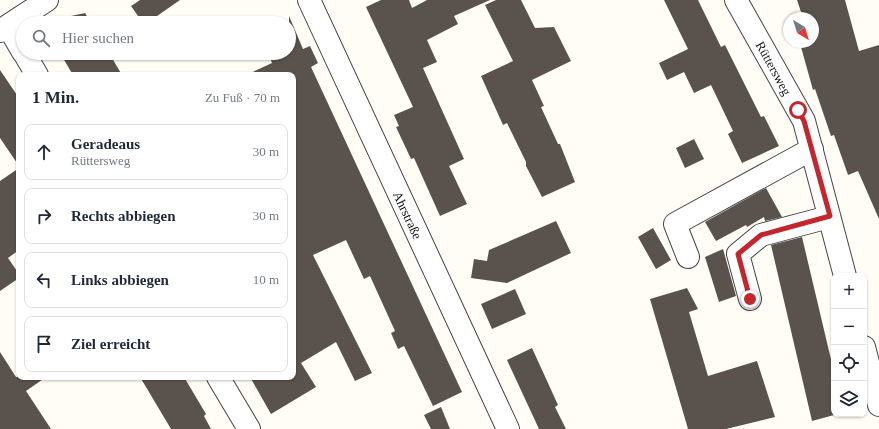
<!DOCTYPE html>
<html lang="de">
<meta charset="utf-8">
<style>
body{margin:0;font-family:"Times New Roman",serif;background:#f6f6f7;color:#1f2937}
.controls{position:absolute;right:12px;bottom:12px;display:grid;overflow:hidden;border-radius:8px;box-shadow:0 1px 3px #0004}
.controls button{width:36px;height:36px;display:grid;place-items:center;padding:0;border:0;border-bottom:1px solid #e0e1e3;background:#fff;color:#1f2937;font:20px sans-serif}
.compass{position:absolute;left:783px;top:12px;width:36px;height:36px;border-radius:50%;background:#fff;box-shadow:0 1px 3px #0004;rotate:142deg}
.stop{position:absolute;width:12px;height:12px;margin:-9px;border:3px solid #c4262e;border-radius:50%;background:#fff}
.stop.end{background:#c4262e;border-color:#fff;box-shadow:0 1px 4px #0008}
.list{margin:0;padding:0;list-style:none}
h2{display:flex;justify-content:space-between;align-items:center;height:52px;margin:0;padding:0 16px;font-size:17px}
h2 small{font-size:13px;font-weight:400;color:#747a83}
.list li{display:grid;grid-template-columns:26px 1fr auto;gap:12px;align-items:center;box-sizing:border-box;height:56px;margin:0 8px 8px;padding:0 8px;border:1px solid #e0e1e3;border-radius:8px}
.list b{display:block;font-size:15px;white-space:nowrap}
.list p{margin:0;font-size:13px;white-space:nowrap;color:#747a83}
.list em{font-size:13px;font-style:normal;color:#747a83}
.icon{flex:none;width:22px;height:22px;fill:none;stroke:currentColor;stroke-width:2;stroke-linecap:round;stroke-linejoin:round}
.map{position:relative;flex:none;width:879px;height:429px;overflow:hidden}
.search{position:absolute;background:#fff;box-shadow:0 1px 3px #0004;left:16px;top:16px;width:280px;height:44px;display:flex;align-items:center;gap:10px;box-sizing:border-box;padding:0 14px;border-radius:22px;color:#747a83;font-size:15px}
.panel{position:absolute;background:#fff;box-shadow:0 1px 3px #0004;left:16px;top:72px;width:280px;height:308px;border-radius:8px}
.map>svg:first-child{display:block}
.building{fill:#5a524d}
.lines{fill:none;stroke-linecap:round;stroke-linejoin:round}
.minor-casing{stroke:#444;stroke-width:24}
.minor{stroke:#fff;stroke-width:22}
.route{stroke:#c4262e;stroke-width:5}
.labels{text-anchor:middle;stroke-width:4;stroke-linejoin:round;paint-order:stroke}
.street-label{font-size:13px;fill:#111;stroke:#fff}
</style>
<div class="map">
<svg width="879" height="429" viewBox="0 0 879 429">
<rect width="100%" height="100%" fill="#fffdf5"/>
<!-- building -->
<path class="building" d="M140 0H180L147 23H143L131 6Z
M381 0H409L412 8 427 0H490L454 16 458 24 427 40 437 62 423 68 464 159 449 166 467 204 440 216 414 158 411 159 396 127 399 126 394 115 413 107 366 7Z
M496 0H521L535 28 554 27 571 61 532 80 544 106 541 107 558 144H560L575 182 542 197 526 166V162L507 123 503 125 481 76 513 61 485 5Z
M664 0H698L721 47 725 45 761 117 764 116 779 146 742 163 728 134 733 131 711 85 694 93 684 72 667 80 659 63 688 49Z
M797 0H845L859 51 879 45V219L858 171 848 175 834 135 831 136 815 89 813 90 801 47 810 45V42H813V18H803Z
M85 13 91 23H58L71 16Z
M289 16 303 49 310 46 318 63 311 67 462 392 433 406 404 346 398 349 391 333 395 331 370 276 364 279 346 240 313 255 372 373 355 381 336 342 301 363 316 387 271 414 250 377H293V75H246L272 63 268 53H289Z
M60 53H109L122 75H73Z
M0 70 19 98V166L0 138Z
M694 139 704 159 685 168 676 148Z
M19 168V250L8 258 19 274V278L0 291V181Z
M766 188 782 217 765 221 764 217 747 227 746 225 716 241 705 222Z
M556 221 571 253 507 283 471 278 474 259 487 261 489 250Z
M653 228 671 260 656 269 638 237Z
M802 237 834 372V415L812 421 771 245Z
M723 249 736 296 719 302 705 257Z
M687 288 698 309 689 312 708 376 757 361 775 417 726 429H688L650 299Z
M515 289 526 314 492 329 481 304Z
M532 348 558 405 555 407 566 429H539L507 360Z
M0 352 16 377H46L26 391 51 429H0Z
M140 377H184L206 414 204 416 211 429H171Z
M441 407 450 429H431L424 415Z"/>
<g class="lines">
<defs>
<path id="minor" d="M309 0 508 429
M736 0 804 121 845 276
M8 26 23 52
M0 31 47 0
M24 53 37 75
M688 257 675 224 812 149
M750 299 738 254 761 235 829 217
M864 347 879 405
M218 377 249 429"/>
</defs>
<!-- minor casing -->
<use href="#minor" class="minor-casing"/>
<!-- minor -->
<use href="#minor" class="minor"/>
</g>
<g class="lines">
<!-- route -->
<path class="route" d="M750 299 738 254 761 235 830 216 804 121 798 110"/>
</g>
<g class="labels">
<!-- street labels -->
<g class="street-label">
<text transform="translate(774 68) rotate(61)" y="5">Rüttersweg</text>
<text transform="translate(408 215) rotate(65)" y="5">Ahrstraße</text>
</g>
</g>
</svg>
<div class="controls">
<button>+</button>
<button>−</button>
<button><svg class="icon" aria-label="locate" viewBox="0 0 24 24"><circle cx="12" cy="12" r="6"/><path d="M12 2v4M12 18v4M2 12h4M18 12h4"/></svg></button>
<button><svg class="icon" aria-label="layers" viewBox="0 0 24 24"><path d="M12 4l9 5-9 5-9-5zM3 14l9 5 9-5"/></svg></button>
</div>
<svg class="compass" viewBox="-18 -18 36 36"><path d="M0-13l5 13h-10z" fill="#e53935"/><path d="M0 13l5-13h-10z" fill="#747a83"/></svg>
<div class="stop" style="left:798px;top:110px"></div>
<div class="stop end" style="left:750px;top:299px"></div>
<div class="search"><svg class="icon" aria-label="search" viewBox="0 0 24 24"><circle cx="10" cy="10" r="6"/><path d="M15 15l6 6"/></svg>Hier suchen</div>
<section class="panel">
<h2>1 Min.<small>Zu Fuß · 70 m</small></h2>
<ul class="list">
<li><svg class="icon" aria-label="ahead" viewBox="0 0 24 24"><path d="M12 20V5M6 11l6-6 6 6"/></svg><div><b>Geradeaus</b><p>Rüttersweg</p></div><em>30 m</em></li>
<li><svg class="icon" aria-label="right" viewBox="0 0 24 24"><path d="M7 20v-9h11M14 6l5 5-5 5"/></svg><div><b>Rechts abbiegen</b></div><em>30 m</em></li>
<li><svg class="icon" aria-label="left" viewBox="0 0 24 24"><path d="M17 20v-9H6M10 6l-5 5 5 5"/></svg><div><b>Links abbiegen</b></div><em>10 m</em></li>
<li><svg class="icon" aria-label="arrive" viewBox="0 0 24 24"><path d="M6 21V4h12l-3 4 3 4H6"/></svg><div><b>Ziel erreicht</b></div></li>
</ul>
</section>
</div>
